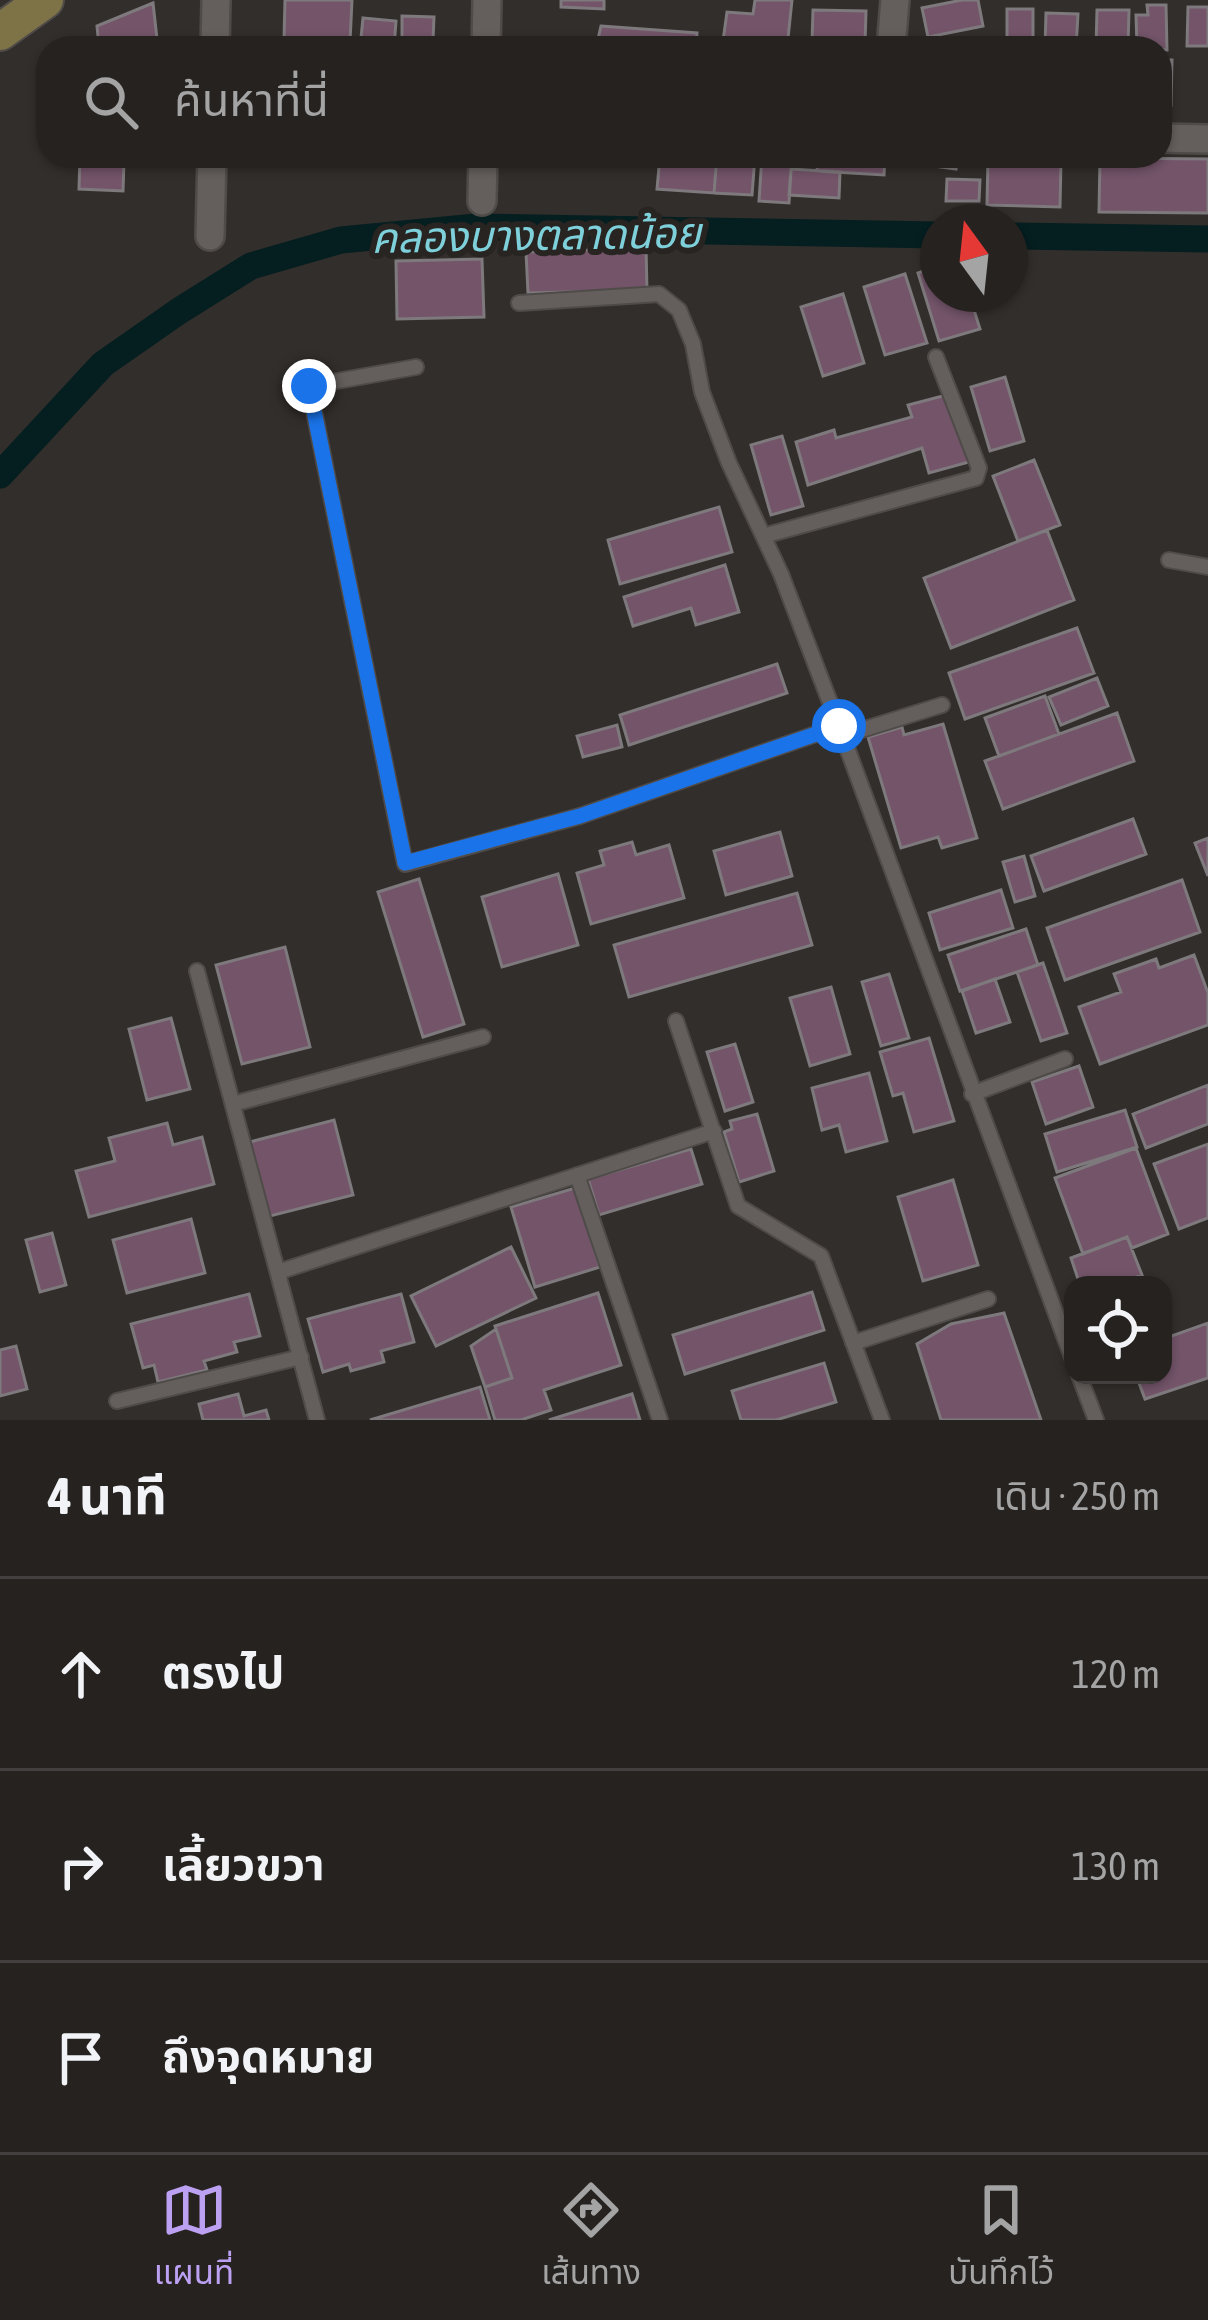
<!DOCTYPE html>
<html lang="th">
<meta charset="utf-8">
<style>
body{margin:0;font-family:"Asap Condensed","Noto Sans Thai",sans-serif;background:#2e2a29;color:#f1f3f6}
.controls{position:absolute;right:36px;bottom:36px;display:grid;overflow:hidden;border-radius:24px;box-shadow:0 3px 9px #0004}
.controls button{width:108px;height:108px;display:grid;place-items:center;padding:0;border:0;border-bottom:3px solid #423f3e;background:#262220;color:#f1f3f6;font:60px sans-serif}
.compass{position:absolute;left:920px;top:204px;width:108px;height:108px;border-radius:50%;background:#262220;box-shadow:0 3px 9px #0004;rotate:345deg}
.stop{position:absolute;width:36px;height:36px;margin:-27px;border:9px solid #1a73e8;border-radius:50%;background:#fff}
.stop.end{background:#1a73e8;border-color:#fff;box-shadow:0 3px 12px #0008}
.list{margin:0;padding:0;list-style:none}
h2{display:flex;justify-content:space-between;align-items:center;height:156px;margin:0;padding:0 48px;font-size:51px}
h2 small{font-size:39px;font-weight:400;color:#a4a4a5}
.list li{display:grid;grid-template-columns:78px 1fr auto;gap:36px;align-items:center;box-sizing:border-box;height:192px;padding:0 48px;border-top:3px solid #423f3e}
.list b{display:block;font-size:45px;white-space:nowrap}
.list em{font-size:39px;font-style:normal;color:#a4a4a5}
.icon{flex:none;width:66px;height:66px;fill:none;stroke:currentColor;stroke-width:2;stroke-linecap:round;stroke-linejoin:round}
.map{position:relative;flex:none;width:1208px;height:1420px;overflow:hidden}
.search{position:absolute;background:#262220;box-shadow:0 3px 9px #0004;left:36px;right:36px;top:36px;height:132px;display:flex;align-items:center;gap:30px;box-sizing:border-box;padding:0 42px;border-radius:36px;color:#a4a4a5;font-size:45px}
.sheet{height:732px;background:#262220}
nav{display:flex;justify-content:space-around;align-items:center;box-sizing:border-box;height:168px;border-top:3px solid #423f3e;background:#262220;font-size:33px;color:#a4a4a5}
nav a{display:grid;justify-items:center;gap:6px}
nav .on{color:#bca0f2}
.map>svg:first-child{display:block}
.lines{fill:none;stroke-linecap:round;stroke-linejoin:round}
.canal{stroke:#051e20;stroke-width:27}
.building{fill:#735469;stroke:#7e797c;stroke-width:3}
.lane-casing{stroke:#4f4b49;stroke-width:18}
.street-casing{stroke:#4f4b49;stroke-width:32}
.secondary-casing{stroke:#4f4b49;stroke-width:40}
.lane{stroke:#645f5c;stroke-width:14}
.street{stroke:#645f5c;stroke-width:27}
.secondary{stroke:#7e7247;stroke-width:36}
.route{stroke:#1a73e8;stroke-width:15}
.labels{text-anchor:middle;stroke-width:12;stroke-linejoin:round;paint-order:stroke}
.water-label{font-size:42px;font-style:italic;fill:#7ed0da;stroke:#282421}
</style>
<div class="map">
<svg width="1208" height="1420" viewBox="0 0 1208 1420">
<rect width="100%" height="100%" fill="#322e2b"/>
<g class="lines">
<!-- canal -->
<path class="canal" d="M1010 236 1208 239
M0 475 103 364 179 311 251 266 341 240 476 227 938 235"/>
</g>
<!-- building -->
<path class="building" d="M285 0H352L350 42 284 39Z
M561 0H604V9L561 7Z
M755 0H792L787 48H722L727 12 753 14Z
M962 0H978L983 26 928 37 922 8Z
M153 3 158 48H99L97 26Z
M1147 5H1166L1167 50 1137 48 1136 15H1148Z
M1188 7H1208V46H1187Z
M1007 9H1033V48H1007Z
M813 10 866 11 865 44 812 42Z
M1097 10H1129L1128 48H1096Z
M1046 13 1078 14 1076 48H1045Z
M402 16 434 17 433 40 402 39Z
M363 18 396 21 394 48H360Z
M601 26 697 33 696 48H596Z
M1160 60H1172L1171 105 1160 104Z
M80 156 124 160 123 191 79 189Z
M660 156H717L714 193 657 189Z
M717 156H755L752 195 714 193Z
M762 156H792L789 203 759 201Z
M818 156H885L884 175 817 171Z
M905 156H958L956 169 904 162Z
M1100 158 1208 159V213L1099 212Z
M988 159 1061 161 1060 207 987 205Z
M791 169 840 172 839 198 789 195Z
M947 179 980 180 979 201H946Z
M646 248 647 290 528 293 526 252Z
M482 259 484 317 397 319 396 261Z
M938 266V294H969L980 329 939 341 918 273Z
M905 274 927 343 885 355 864 287Z
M843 294 864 363 823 376 801 307Z
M1005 377 1024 441 990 451 971 387Z
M950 394 969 462 929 473 922 448 808 485 796 442 834 430 836 438 912 417 908 405Z
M782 436 803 506 771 515 751 445Z
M1034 460 1060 525 1018 541 993 476Z
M719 507 732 552 620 584 608 540Z
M1047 530 1074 600 951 648 924 578Z
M725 565 739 612 696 625 691 608 633 626 624 597Z
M1077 628 1094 673 965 719 949 673Z
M777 664 787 693 629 745 620 715Z
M1097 678 1108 706 1061 725 1049 697Z
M1045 696 1059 734 999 756 985 718Z
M1117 713 1134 761 1003 809 985 761Z
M943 724 977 838 942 848 938 837 901 848 868 737 902 727 904 735Z
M617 725 622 747 583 757 577 736Z
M1133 819 1146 854 1044 891 1031 856Z
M780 832 792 876 726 895 714 851Z
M1208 838V876L1195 843Z
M632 842 636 855 669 845 684 898 591 924 577 873 604 865 600 851Z
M1024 856 1035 896 1015 902 1003 862Z
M558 874 578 945 502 967 482 897Z
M419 879 464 1024 423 1037 378 892Z
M1182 880 1200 932 1065 980 1047 928Z
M1001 890 1013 928 940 950 929 913Z
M797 893 812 945 629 997 614 945Z
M1026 929 1038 965 960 991 948 955Z
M285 947 310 1047 242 1064 216 965Z
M1194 955 1208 993V1025L1100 1064 1079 1007 1121 992 1114 974 1156 959 1159 968Z
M1043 963 1067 1033 1041 1041 1017 972Z
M889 974 909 1038 881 1046 862 982Z
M995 979 1010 1022 976 1033 962 991Z
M831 987 850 1054 810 1066 790 998Z
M171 1018 190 1089 147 1100 129 1029Z
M929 1038 954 1121 914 1132 903 1093 893 1096 880 1052Z
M735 1044 753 1102 725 1111 707 1052Z
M1079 1066 1093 1107 1046 1124 1032 1082Z
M869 1073 887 1141 846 1152 839 1125 822 1130 812 1088Z
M1208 1085V1124L1146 1148 1133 1114Z
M1125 1110 1137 1147 1057 1172 1045 1134Z
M757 1114 774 1171 739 1182 724 1132 732 1129 730 1121Z
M334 1120 353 1195 266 1217 246 1143Z
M167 1123 173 1145 202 1137 214 1184 89 1217 76 1171 115 1161 109 1138Z
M1208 1144V1218L1179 1229 1154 1164Z
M1136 1148 1168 1234 1132 1248 1127 1237 1083 1254 1055 1178Z
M691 1149 702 1184 599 1215 588 1179Z
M953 1180 978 1265 923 1281 898 1197Z
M575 1188 600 1267 535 1287 511 1207Z
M191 1219 205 1273 127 1293 113 1240Z
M52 1233 66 1285 40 1292 26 1240Z
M1127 1237 1142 1275 1116 1285H1080L1071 1258Z
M511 1247 536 1298 436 1346 411 1296Z
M812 1292 824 1330 685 1374 673 1335Z
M598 1293 621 1365 544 1390 551 1410 521 1420H495L485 1387 512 1378 495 1326Z
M249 1294 260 1336 234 1342 237 1352 204 1361 207 1370 158 1382 154 1365 143 1368 131 1324Z
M401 1294 414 1342 381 1351 384 1362 351 1371 349 1364 323 1372 308 1319Z
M1004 1313 1041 1420H941L917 1344 951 1324Z
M1208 1323V1378L1145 1399 1136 1375H1163V1339Z
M496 1329 512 1378 485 1387 471 1346Z
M16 1346 27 1389 0 1396V1350Z
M824 1363 836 1402 776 1420H741L732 1391Z
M480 1387 490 1420H370Z
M238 1394 244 1416 266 1410 269 1420H203L199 1404Z
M632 1394 640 1420H549Z"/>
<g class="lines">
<defs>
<path id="lane" d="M519 303 659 294 679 310 693 344 702 392 729 463 781 574 839 726 1073 1360
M416 367 309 386 405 864 580 816 839 726
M763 536 976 478 979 468 936 357
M1169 560 1208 567
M842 736 942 705
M197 971 317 1420
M676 1021 738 1206 821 1256 882 1420
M972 1094 1065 1059
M233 1104 483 1037
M577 1175 660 1420
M278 1272 714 1131
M853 1343 988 1299
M1079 1375 1096 1420
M117 1401 301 1357"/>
<path id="street" d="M215 48 216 0
M486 48 487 0
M891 48 895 0
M1160 138 1208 139
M482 201 483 156
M210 236 212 156"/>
<path id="secondary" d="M0 32 45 0"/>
</defs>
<!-- lane casing -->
<use href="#lane" class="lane-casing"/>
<!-- street casing -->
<use href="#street" class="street-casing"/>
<!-- secondary casing -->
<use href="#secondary" class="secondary-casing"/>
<!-- lane -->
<use href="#lane" class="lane"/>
<!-- street -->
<use href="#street" class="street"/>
<!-- secondary -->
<use href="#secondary" class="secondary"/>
</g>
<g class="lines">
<!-- route -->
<path class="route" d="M309 386 405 863 580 816 839 726"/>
</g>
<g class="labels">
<!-- water labels -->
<g class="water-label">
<text transform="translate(536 235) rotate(-1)" y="15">คลองบางตลาดน้อย</text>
</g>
</g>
</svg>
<div class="controls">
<button><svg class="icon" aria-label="locate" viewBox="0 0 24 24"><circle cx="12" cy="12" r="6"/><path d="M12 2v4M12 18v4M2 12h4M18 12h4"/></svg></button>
</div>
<svg class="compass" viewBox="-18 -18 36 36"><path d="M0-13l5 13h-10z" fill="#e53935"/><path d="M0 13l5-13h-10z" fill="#a4a4a5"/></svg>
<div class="stop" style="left:839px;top:726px"></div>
<div class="stop end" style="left:309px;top:386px"></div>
<div class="search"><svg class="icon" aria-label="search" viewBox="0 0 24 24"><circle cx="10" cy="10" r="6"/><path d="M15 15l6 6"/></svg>ค้นหาที่นี่</div>
</div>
<section class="sheet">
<h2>4 นาที<small>เดิน · 250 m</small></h2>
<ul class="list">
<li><svg class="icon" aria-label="ahead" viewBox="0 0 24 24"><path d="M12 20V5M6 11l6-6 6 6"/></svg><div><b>ตรงไป</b></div><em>120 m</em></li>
<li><svg class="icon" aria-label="right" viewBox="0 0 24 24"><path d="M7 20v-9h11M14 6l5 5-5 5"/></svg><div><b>เลี้ยวขวา</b></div><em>130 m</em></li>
<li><svg class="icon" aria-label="arrive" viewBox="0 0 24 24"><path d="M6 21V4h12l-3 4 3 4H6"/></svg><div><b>ถึงจุดหมาย</b></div></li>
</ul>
</section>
<nav>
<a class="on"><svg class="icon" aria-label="map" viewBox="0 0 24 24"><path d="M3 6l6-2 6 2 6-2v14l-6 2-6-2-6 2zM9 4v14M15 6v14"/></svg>แผนที่</a>
<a><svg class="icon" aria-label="directions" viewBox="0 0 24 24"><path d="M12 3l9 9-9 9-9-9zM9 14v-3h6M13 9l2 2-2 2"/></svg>เส้นทาง</a>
<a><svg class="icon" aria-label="saved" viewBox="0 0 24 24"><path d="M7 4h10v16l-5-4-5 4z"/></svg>บันทึกไว้</a>
</nav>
